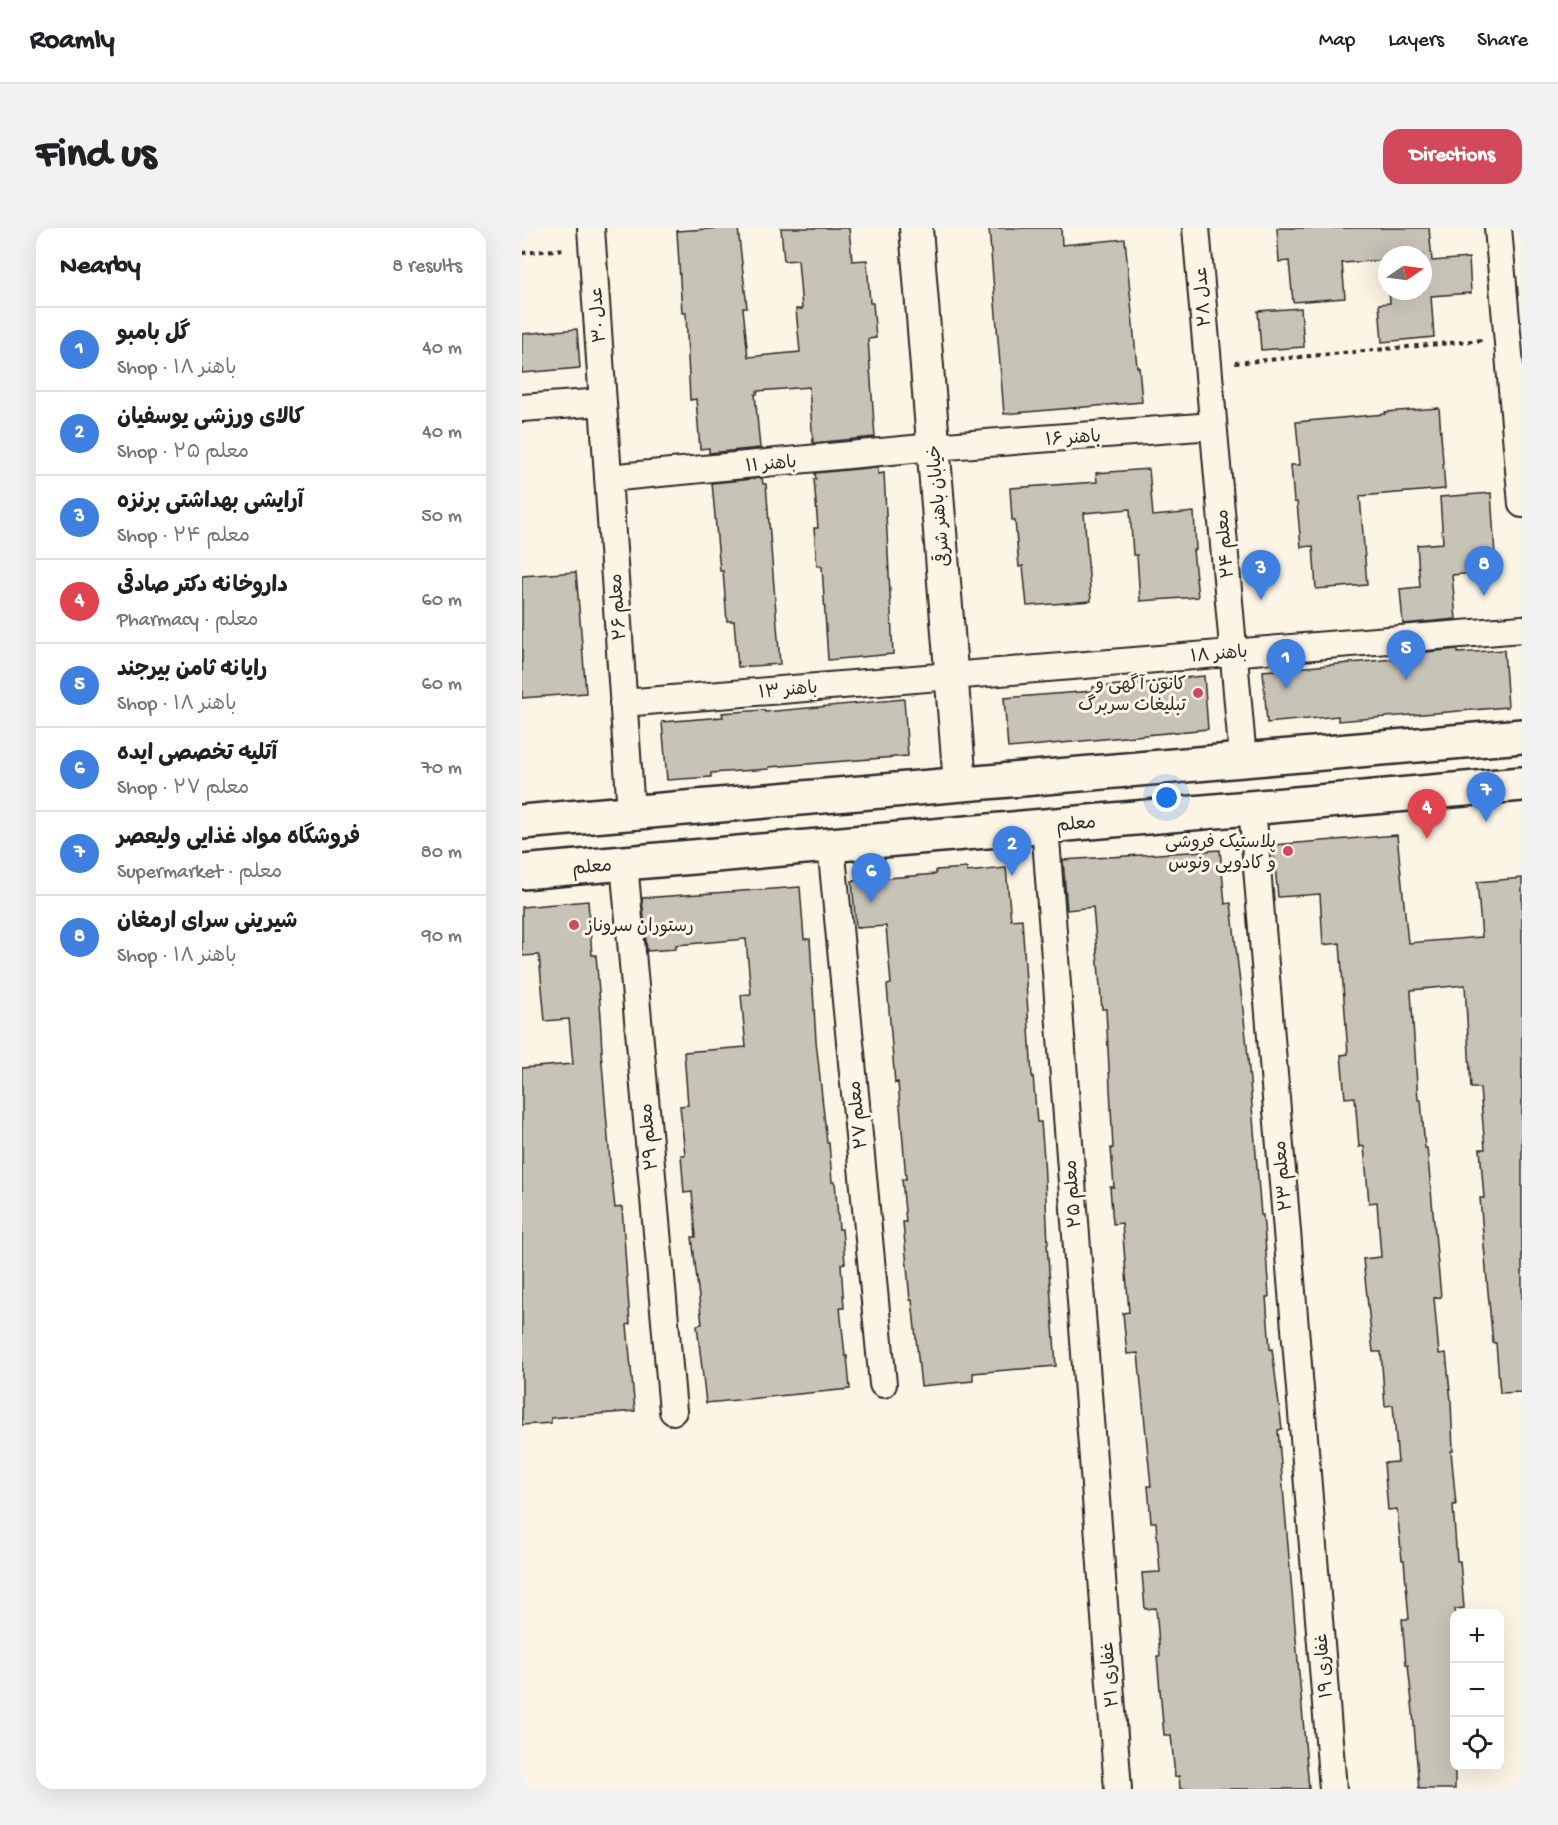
<!DOCTYPE html>
<meta charset="utf-8">
<style>
body{margin:0;font-family:"Gochi Hand","Playpen Sans Arabic",sans-serif;background:#f2f2f2;color:#202124}
.controls{position:absolute;right:18px;bottom:18px;display:grid;overflow:hidden;border-radius:12px;box-shadow:0 6px 24px #0002}
.controls button{width:54px;height:54px;display:grid;place-items:center;padding:0;border:0;border-bottom:2px solid #e0e0e0;background:#fff;color:#202124;font:30px sans-serif}
.compass{position:absolute;left:856px;top:18px;width:54px;height:54px;border-radius:50%;background:#fff;box-shadow:0 6px 24px #0002;rotate:77deg}
.you{position:absolute;left:645px;top:570px;width:21px;height:21px;margin:-15px;border:4px solid #fff;border-radius:50%;background:#1a73e8;box-shadow:0 0 0 9px #1a73e833}
.badge{display:grid;place-items:center;width:39px;height:39px;border-radius:50%;background:#d1495b;color:#fff;font-size:20px;font-weight:700}
.pin{position:absolute;translate:-50% -50px;filter:drop-shadow(0 2px 3px #0008)}
.pin::after{content:'';position:absolute;top:32px;width:21px;height:18px;background:inherit;clip-path:polygon(0 0,100% 0,50% 100%)}
.list{margin:0;padding:0;list-style:none}
h2{display:flex;justify-content:space-between;align-items:center;height:78px;margin:0;padding:0 24px;font-size:26px}
h2 small{font-size:20px;font-weight:400;color:#757577}
.list li{display:grid;grid-template-columns:39px 1fr auto;gap:18px;align-items:center;box-sizing:border-box;height:84px;padding:0 24px;border-top:2px solid #e0e0e0}
.list b{display:block;font-size:22px;white-space:nowrap}
.list p{margin:0;font-size:20px;white-space:nowrap;color:#757577}
.list em{font-size:20px;font-style:normal;color:#757577}
.icon{flex:none;width:33px;height:33px;fill:none;stroke:currentColor;stroke-width:2;stroke-linecap:round;stroke-linejoin:round}
.map{position:relative;flex:none;width:1000px;height:1561px;overflow:hidden;border-radius:18px}
header{display:flex;align-items:center;gap:36px;box-sizing:border-box;height:84px;padding:0 30px;background:#fff;border-bottom:2px solid #e0e0e0}
header strong{font-size:28px}
nav{display:flex;gap:33px;margin-inline-start:auto;font-size:21px}
.intro{display:flex;align-items:center;justify-content:space-between;box-sizing:border-box;height:144px;padding:0 36px}
h1{margin:0;font-size:42px}
.button{padding:15px 27px;border-radius:18px;background:#d1495b;color:#fff;font-size:21px;font-weight:700}
main{display:flex;gap:36px;padding:0 36px}
aside{flex:1;background:#fff;border-radius:18px;box-shadow:0 6px 24px #0002}
.map>svg:first-child{display:block}
.building{fill:#c8c3b7;stroke:#2b2b2b;stroke-width:1.5}
.lines{fill:none;stroke-linecap:round;stroke-linejoin:round}
.minor-casing{stroke:#2b2b2b;stroke-width:30}
.tertiary-casing{stroke:#2b2b2b;stroke-width:36}
.secondary-casing{stroke:#2b2b2b;stroke-width:38}
.path{stroke:#2b2b2b;stroke-width:4;stroke-dasharray:4.5 4.5;stroke-linecap:butt}
.minor{stroke:#fcf5e5;stroke-width:26}
.tertiary{stroke:#fcf5e5;stroke-width:32}
.secondary{stroke:#fcf5e5;stroke-width:33}
.poi-dot{fill:#d1495b;stroke:#fcf5e5;stroke-width:2}
.labels{text-anchor:middle;stroke-width:6;stroke-linejoin:round;paint-order:stroke}
.street-label{font-size:18px;fill:#2b2b2b;stroke:#fcf5e5}
.poi-label{font-size:18px;fill:#2b2b2b;stroke:#fcf5e5;text-anchor:end}
</style>
<header>
<strong>Roamly</strong>
<nav><a>Map</a><a>Layers</a><a>Share</a></nav>
</header>
<div class="intro"><h1>Find us</h1><a class="button">Directions</a></div>
<main>
<aside>
<h2>Nearby<small>8 results</small></h2>
<ul class="list">
<li><span class="badge" style="background:#3f7fe0">1</span><div><b>گل بامبو</b><p>Shop · باهنر ۱۸</p></div><em>40 m</em></li>
<li><span class="badge" style="background:#3f7fe0">2</span><div><b>کالای ورزشی یوسفیان</b><p>Shop · معلم ۲۵</p></div><em>40 m</em></li>
<li><span class="badge" style="background:#3f7fe0">3</span><div><b>آرایشی بهداشتی برنزه</b><p>Shop · معلم ۲۴</p></div><em>50 m</em></li>
<li><span class="badge" style="background:#e0444e">4</span><div><b>داروخانه دکتر صادقی</b><p>Pharmacy · معلم</p></div><em>60 m</em></li>
<li><span class="badge" style="background:#3f7fe0">5</span><div><b>رایانه ثامن بیرجند</b><p>Shop · باهنر ۱۸</p></div><em>60 m</em></li>
<li><span class="badge" style="background:#3f7fe0">6</span><div><b>آتلیه تخصصی ایده</b><p>Shop · معلم ۲۷</p></div><em>70 m</em></li>
<li><span class="badge" style="background:#3f7fe0">7</span><div><b>فروشگاه مواد غذایی ولیعصر</b><p>Supermarket · معلم</p></div><em>80 m</em></li>
<li><span class="badge" style="background:#3f7fe0">8</span><div><b>شیرینی سرای ارمغان</b><p>Shop · باهنر ۱۸</p></div><em>90 m</em></li>
</ul>
</aside>
<div class="map">
<svg width="1000" height="1561" viewBox="0 0 1000 1561">
<rect width="100%" height="100%" fill="#fcf5e5"/>
<filter id="ink" filterUnits="userSpaceOnUse"><feTurbulence type="fractalNoise" baseFrequency=".0167" numOctaves="2"/><feDisplacementMap in="SourceGraphic" scale="12" xChannelSelector="R" yChannelSelector="G"/><feConvolveMatrix kernelMatrix="1 2 1 2 8 2 1 2 1" color-interpolation-filters="sRGB"/></filter>
<g filter="url(#ink)">
<!-- building -->
<path class="building" d="M200 0H216L225 80H221L226 129 278 124 274 81H280L276 32 262 33 259 0H327L330 33 345 32 348 75H351L354 110 346 111 353 209 291 215 287 159 235 163V166H233L238 220 187 225V220L178 221 174 171 168 172 164 85H160L155 3Z
M467 0H539L540 17 603 11 615 139H617L620 174 482 186Z
M755 0H907L910 33 947 30 949 65 909 68 912 109 860 114 857 76 868 75 867 63H901V27H865V39L864 32 820 35 823 70 771 74 767 33 757 34Z
M779 80 782 119 739 122 736 83Z
M55 101 58 140 0 145V106Z
M917 180 923 261 838 268 845 357 794 361 791 318 779 319 775 274H772L769 237H778L774 194 863 186V184Z
M356 239V246L362 245 371 426 306 432 300 338H295L292 300H296L292 251H294L293 245Z
M627 241 631 288 672 284 674 322H671L676 369 618 373 615 327H611L608 281 562 285 569 373 505 378 501 338 497 339 493 292H490L488 260 575 254 574 245Z
M240 250 241 256H244L258 436 216 439 212 393H205L201 343H198L190 255Z
M969 265 974 343 930 347 934 391 881 396 878 361 898 359 895 317 921 315 918 269Z
M54 344 64 465 0 470V348Z
M936 421V425L982 422 986 479 816 493V488L745 495 741 443 883 430V426Z
M682 448 686 501 486 520 482 470 571 463V459L637 454 636 452Z
M382 471 386 528 247 539V541L189 545V549L145 552 140 494 201 489 200 485 242 482 243 484Z
M875 607 886 715 960 709 955 654 1000 650V1164L978 1165 974 1115H971L966 1064 958 970H962L958 921H963L958 860H949L943 757 889 762V764L896 872H899L903 920H905L919 1069 912 1070 917 1126 924 1125 929 1173 931 1223H929L934 1277H931L935 1333H938L942 1380 933 1381V1561H897L891 1484 886 1437H884L880 1391H887L882 1332H880L875 1281 866 1282 862 1235 876 1234 871 1177 863 1178 859 1124H851L841 1031 859 1029 855 974 847 975 842 918 837 919 833 869 823 870 819 827 826 826 818 715 801 717 798 666 756 669 751 617Z
M698 622 703 676 709 675 725 818 739 987H741L744 1024 747 1069H744L748 1121H750L760 1201 756 1202 787 1561H658L657 1548 653 1549 649 1507H642L635 1428H638L634 1380 623 1381 620 1345 638 1344 634 1294H629L626 1258H629L616 1125 605 1126 601 1085 607 1084 600 995 591 996 588 959H592L589 920H591L584 781H580L571 679 545 682 541 632Z
M445 640V644L484 640 489 692 500 691 510 848H511L515 894H519L522 930 526 1016H525L534 1138 451 1145V1153L399 1158 390 1072H388L381 994H384L380 951H384L376 854 373 855 365 757 369 756 364 698 334 700 330 653 414 646V642Z
M278 659 282 711H288L294 813 305 915H307L310 954H313L317 1001H320L323 1035 319 1036 322 1080H318L323 1128H325L328 1161 184 1175 175 1097 180 1096 170 1009H174L170 964 162 965 159 927H163L158 878 166 877 162 824 224 819 219 767 229 766 224 711 154 717V721L125 723 120 670Z
M66 673 70 727H74L79 788H78L80 823H79L88 934 93 980 100 979 108 1096 105 1097 113 1183 29 1190V1195L0 1197V840L51 836 47 791 23 793 17 727 0 728V679Z"/>
<g class="lines">
<defs>
<path id="minor" d="M69 0 109 584
M674 0 721 532
M976 0 1000 276
M0 180 81 174
M86 250 411 219 691 198
M101 475 1000 401
M730 579 811 1561
M523 598 596 1561
M309 617 361 1156
M102 635 151 1183"/>
<path id="tertiary" d="M394 0 438 556"/>
<path id="secondary" d="M0 594 1000 508
M0 644 1000 556"/>
</defs>
<!-- minor casing -->
<use href="#minor" class="minor-casing"/>
<!-- tertiary casing -->
<use href="#tertiary" class="tertiary-casing"/>
<!-- secondary casing -->
<use href="#secondary" class="secondary-casing"/>
<!-- path -->
<path class="path" d="M0 25 44 21
M713 135 960 112"/>
<!-- minor -->
<use href="#minor" class="minor"/>
<!-- tertiary -->
<use href="#tertiary" class="tertiary"/>
<!-- secondary -->
<use href="#secondary" class="secondary"/>
</g>
</g>
<!-- markers -->
<g class="poi-dot">
<circle cx="676" cy="465" r="6"/>
<circle cx="766" cy="623" r="6"/>
<circle cx="52" cy="697" r="6"/>
</g>
<g class="labels">
<!-- street labels -->
<g class="street-label">
<text transform="translate(680 69) rotate(-94)" y="6">عدل ۲۸</text>
<text transform="translate(75 87) rotate(-94)" y="6">عدل ۳۰</text>
<text transform="translate(551 209) rotate(-4)" y="6">باهنر ۱۶</text>
<text transform="translate(249 235) rotate(-5)" y="6">باهنر ۱۱</text>
<text transform="translate(416 278) rotate(-95)" y="6">خیابان باهنر شرقی</text>
<text transform="translate(702 316) rotate(-95)" y="6">معلم ۲۴</text>
<text transform="translate(95 379) rotate(-94)" y="6">معلم ۲۶</text>
<text transform="translate(697 425) rotate(-5)" y="6">باهنر ۱۸</text>
<text transform="translate(266 461) rotate(-5)" y="6">باهنر ۱۳</text>
<text transform="translate(554 595) rotate(-5)" y="6">معلم</text>
<text transform="translate(70 638) rotate(-5)" y="6">معلم</text>
<text transform="translate(335 887) rotate(-96)" y="6">معلم ۲۷</text>
<text transform="translate(126 909) rotate(-95)" y="6">معلم ۲۹</text>
<text transform="translate(760 948) rotate(-95)" y="6">معلم ۲۳</text>
<text transform="translate(550 966) rotate(-94)" y="6">معلم ۲۵</text>
<text transform="translate(801 1438) rotate(-95)" y="6">غفاری ۱۹</text>
<text transform="translate(587 1447) rotate(-95)" y="6">غفاری ۲۱</text>
</g>
<!-- poi labels -->
<g class="poi-label">
<text x="664" y="461">کانون آگهی و<tspan x="664" dy="21">تبلیغات سربرگ</tspan></text>
<text x="754" y="619">پلاستیک فروشی<tspan x="754" dy="21">و کادویی ونوس</tspan></text>
<text x="64" y="703" text-anchor="start">رستوران سروناز</text>
</g>
</g>
</svg>
<div class="controls">
<button>+</button>
<button>−</button>
<button><svg class="icon" aria-label="locate" viewBox="0 0 24 24"><circle cx="12" cy="12" r="6"/><path d="M12 2v4M12 18v4M2 12h4M18 12h4"/></svg></button>
</div>
<svg class="compass" viewBox="-18 -18 36 36"><path d="M0-13l5 13h-10z" fill="#e53935"/><path d="M0 13l5-13h-10z" fill="#757577"/></svg>
<div class="you"></div>
<div class="pin badge" style="left:764px;top:461px;background:#3f7fe0">1</div>
<div class="pin badge" style="left:490px;top:648px;background:#3f7fe0">2</div>
<div class="pin badge" style="left:739px;top:372px;background:#3f7fe0">3</div>
<div class="pin badge" style="left:905px;top:611px;background:#e0444e">4</div>
<div class="pin badge" style="left:884px;top:452px;background:#3f7fe0">5</div>
<div class="pin badge" style="left:349px;top:675px;background:#3f7fe0">6</div>
<div class="pin badge" style="left:964px;top:594px;background:#3f7fe0">7</div>
<div class="pin badge" style="left:962px;top:368px;background:#3f7fe0">8</div>
</div>
</main>
